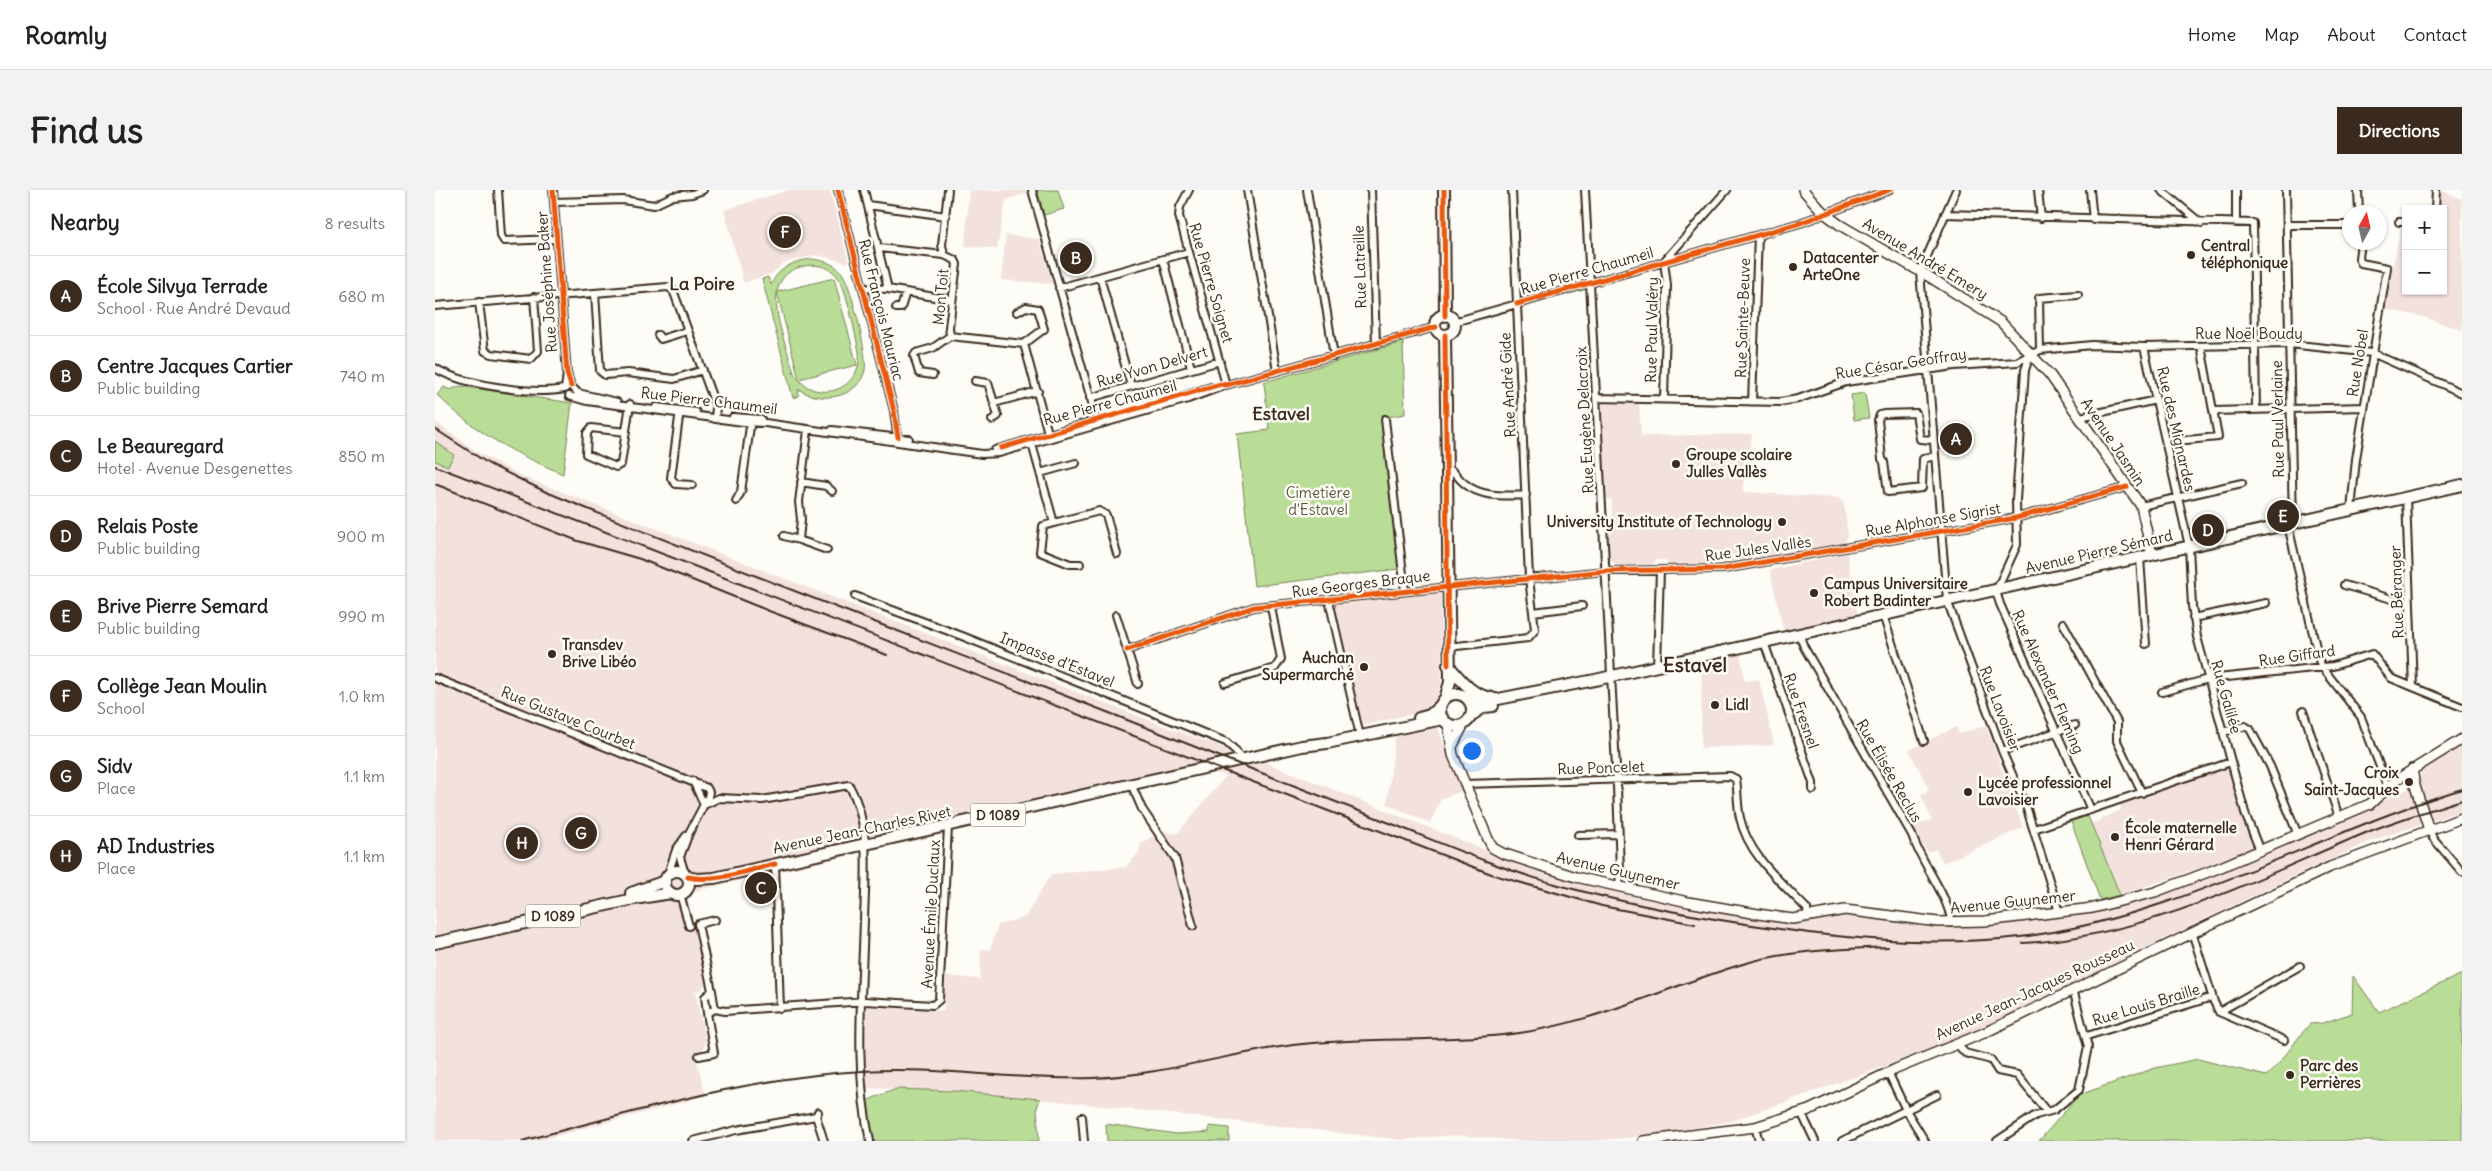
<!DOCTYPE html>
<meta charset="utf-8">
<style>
body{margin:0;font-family:Delius,sans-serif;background:#f2f2f2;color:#222}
.controls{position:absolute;right:15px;top:15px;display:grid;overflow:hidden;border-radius:0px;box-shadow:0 1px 4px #0004}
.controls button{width:45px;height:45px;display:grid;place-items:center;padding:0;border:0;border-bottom:1px solid #e0e0e0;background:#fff;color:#222;font:25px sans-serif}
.compass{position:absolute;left:1907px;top:15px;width:45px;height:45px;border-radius:50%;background:#fff;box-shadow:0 1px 4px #0004;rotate:8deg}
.you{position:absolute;left:1036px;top:560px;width:18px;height:18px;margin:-12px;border:4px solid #fff;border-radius:50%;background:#1a73e8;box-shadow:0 0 0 8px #1a73e833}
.badge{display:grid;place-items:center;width:32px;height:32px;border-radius:50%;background:#3b2a1e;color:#fff;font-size:16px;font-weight:700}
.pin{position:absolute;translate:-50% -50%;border:2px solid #fff;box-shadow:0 1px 5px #0006}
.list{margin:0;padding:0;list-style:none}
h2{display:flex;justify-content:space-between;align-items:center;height:65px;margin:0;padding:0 20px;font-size:21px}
h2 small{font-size:16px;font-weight:400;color:#767676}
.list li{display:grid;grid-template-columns:32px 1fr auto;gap:15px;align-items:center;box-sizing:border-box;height:80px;padding:0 20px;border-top:1px solid #e0e0e0}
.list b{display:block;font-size:19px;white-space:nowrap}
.list p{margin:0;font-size:16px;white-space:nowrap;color:#767676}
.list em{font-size:16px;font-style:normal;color:#767676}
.map{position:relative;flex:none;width:2027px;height:951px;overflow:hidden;border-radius:0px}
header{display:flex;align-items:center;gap:30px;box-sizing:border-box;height:70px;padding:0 25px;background:#fff;border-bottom:1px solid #e0e0e0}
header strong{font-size:24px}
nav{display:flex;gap:28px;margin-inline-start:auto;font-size:18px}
.intro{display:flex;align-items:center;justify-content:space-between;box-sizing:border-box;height:120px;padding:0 30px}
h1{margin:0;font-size:35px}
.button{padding:12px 22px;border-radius:0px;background:#3b2a1e;color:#fff;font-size:18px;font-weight:700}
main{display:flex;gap:30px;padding:0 30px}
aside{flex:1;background:#fff;border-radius:0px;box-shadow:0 1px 4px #0004}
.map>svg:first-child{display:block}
.built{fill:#f3e1dd}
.green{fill:#b9dc96;stroke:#7a835a;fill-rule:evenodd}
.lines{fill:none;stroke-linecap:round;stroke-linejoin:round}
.street-casing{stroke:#3b2a1e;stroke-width:10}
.secondary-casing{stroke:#3b2a1e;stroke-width:12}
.primary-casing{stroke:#3b2a1e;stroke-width:14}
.street{stroke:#fdfcf7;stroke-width:6}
.secondary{stroke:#fdfcf7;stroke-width:9}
.primary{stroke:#fdfcf7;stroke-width:10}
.rail{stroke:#3b2a1e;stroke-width:2}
.cycleway-casing{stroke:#fdfcf7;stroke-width:8}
.cycleway{stroke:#e8590c;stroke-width:5}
.poi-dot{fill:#3b2a1e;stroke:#fdfcf7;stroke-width:2}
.labels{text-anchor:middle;stroke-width:5;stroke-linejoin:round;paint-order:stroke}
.shield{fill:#fdfcf7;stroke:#75695f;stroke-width:1}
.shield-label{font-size:14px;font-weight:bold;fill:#3b2a1e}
.poi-label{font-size:15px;font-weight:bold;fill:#3b2a1e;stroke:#fdfcf7;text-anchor:start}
.street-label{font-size:15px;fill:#3b2a1e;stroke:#fdfcf7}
.park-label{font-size:15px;fill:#5a563c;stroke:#fdfcf7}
.quarter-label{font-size:18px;font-weight:bold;fill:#3b2a1e;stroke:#fdfcf7}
.district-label{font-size:20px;font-weight:bold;fill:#3b2a1e;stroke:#fdfcf7}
</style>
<header>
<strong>Roamly</strong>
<nav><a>Home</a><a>Map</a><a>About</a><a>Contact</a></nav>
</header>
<div class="intro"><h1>Find us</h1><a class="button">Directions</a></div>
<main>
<aside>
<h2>Nearby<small>8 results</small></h2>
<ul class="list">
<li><span class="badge">A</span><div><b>École Silvya Terrade</b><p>School · Rue André Devaud</p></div><em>680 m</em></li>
<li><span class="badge">B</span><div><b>Centre Jacques Cartier</b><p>Public building</p></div><em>740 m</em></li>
<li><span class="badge">C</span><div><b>Le Beauregard</b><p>Hotel · Avenue Desgenettes</p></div><em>850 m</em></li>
<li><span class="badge">D</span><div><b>Relais Poste</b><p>Public building</p></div><em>900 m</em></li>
<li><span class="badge">E</span><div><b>Brive Pierre Semard</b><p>Public building</p></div><em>990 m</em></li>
<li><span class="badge">F</span><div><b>Collège Jean Moulin</b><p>School</p></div><em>1.0 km</em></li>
<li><span class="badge">G</span><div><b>Sidv</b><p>Place</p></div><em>1.1 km</em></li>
<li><span class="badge">H</span><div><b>AD Industries</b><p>Place</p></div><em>1.1 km</em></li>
</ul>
</aside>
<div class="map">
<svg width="2027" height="951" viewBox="0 0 2027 951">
<rect width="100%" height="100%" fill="#fdfcf7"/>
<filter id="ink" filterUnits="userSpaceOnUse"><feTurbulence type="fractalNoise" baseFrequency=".02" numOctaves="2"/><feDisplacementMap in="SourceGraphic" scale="10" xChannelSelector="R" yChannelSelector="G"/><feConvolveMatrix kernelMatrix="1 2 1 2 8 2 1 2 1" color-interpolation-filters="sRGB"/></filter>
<g filter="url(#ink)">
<!-- built -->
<path class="built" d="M354 0H395L414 73 382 65 348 73 338 83 309 93 289 20Z
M534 0H591L592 3 571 10 562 59 530 56Z
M2005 0 2027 9V140L1989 127 1949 119 1966 37H1971V101H2008V38H2012L2013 21 2007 18Z
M571 45 604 49 618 94 566 90Z
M1169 214H1204L1206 246 1317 244 1307 302 1403 308 1409 314 1413 346 1409 353 1291 374 1233 375 1230 370H1221L1218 375H1181L1175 370 1173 333 1177 331V310L1171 308 1167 216Z
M0 232 44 263 86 286 734 538 829 572 1110 684 1151 695 1228 712 1294 724 1361 733 1389 727 1417 726 1498 736 1556 735 1679 718 1773 688 1975 598 1977 605 1986 602V581L2027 556V621L1941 649 1857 687 1512 854 1297 931 1219 945 1160 951H1087L1020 945 967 950 605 909 518 901 430 898 431 817 509 821 511 786 545 789 546 759 555 760 563 735 590 727 616 684 691 677 704 662 706 653 728 640 737 644 743 643 791 586 780 582 260 701 253 709 270 794 267 799 260 802 271 852 267 862 260 864 271 906 102 951H0V271L13 276 19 265 0 251Z
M1412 363 1423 427 1349 443 1335 380Z
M1006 401V494L1000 511 994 520 926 536 898 412Z
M1305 462 1310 491 1324 489 1339 555 1266 558 1267 474Z
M1001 533 1027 601 1006 609 995 633 952 614 961 540Z
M1551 535 1588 638 1508 673 1501 659 1493 662 1474 637 1497 630 1486 605 1494 599 1474 560 1521 537 1524 544Z
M1791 578 1793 579 1818 660 1794 671 1779 674 1772 679 1771 676 1685 705 1656 634 1686 620 1685 615 1688 614Z"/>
<!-- green -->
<path class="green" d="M602 0H623L629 19 609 25Z
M376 69C388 70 399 73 407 83 416 94 433 166 430 180 423 209 385 214 363 199L364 206 358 208 327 89 333 87 336 95C343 78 359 71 376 69ZM377 75C387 76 395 77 402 86 412 98 420 144 424 162 428 202 378 216 359 183 349 146 317 80 377 75Z
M399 88 422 175 364 189 342 102Z
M968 152 970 224 947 228 964 379 819 396 802 244 834 240 829 192Z
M25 196 137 213 128 284C77 262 42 244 2 205L9 197 15 200Z
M1430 203 1434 228 1419 230 1416 205Z
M0 251 19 265 13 276 0 271Z
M1653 626 1685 705 1665 710 1636 631Z
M2027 784V951H1604L1644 905 1720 878 1763 869 1831 886C1849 871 1859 851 1875 834L1888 833 1917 823 1918 786 1944 822Z
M461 899 518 901 605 909 602 918 604 951H438L431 911Z
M671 934 742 944 774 942V936L794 938V951H672Z"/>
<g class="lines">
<defs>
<path id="street" d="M63 0 66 46 69 51 121 49
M118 0 132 183 130 199
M403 0 459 221 463 251
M429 0 453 99
M513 0 507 55 509 65 520 70 522 74 514 137 515 146 589 154 609 139 603 119 591 117 582 122
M597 0 663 234
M754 0 745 17 744 26 791 195
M812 0 842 181
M872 0 899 166
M936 0 941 154
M1150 0 1182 596 1185 680 1184 697
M1521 0 1485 82 1512 410 1567 561 1591 616 1624 722
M1603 0 1606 28
M1655 0 1658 30
M1726 0 1766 33
M1801 0V33
M1851 0 1858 334
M1923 0 1924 22
M119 12 188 10 219 15 238 6 257 4 268 0
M433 15 511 26
M2000 19 2001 0
M1510 24 1818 33 1821 219
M1964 32H1971
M1852 35H1914
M444 58 509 65
M728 69 756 178
M1230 70 1292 0
M665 87 696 196
M428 98 453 99 517 110
M624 98 754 62
M160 103 165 181 170 185 193 183 239 189 268 180
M44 112 50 161 56 164 96 169 103 161 99 107
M0 116 233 97 238 100 281 217 280 229
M461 118H466L471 102
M1019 132 1365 33 1454 0
M223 145 226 149 252 141
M589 154 613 243
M1709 157 1754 356 1757 416 1762 447 1811 626 1825 661
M1605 160 1604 108 1643 105
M1595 165 1590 180 1581 310 1582 355 1561 401 1565 414 1656 620
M0 178C26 195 99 205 129 199
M132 183 136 196 143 203 182 212
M498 185 484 183 479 166 481 163 498 158 515 146
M540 191 553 193 563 226 557 230
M134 206 152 211 308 232 330 233 547 264 564 263 753 209 791 195 1001 137
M748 206 776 197
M655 208 785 171
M1162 208 1345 212 1363 209 1411 192 1519 176 1582 172 1605 160 1657 155 1709 157 1854 154 1937 163 2027 203
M1229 209 1232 95 1229 71
M1317 212 1323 45
M559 213 603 201
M221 217 261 222
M245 220 236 288 241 294 257 295
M1779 221 1929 217
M298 227 326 229
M1645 227 1721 210
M950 229 970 401
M373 240 364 312 366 329 364 350 392 360
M397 240 474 249
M191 242 156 238 152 243 151 264 181 277 186 274 195 214
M1498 250 1485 249 1481 223 1449 224 1445 225 1443 230 1447 269 1449 272 1453 302 1487 298 1488 269 1500 266
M1731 252 1783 247 1766 156
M597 254 619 333 664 321 671 325 682 364
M560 260 658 231
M1011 278C1020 280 1022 288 1029 293 1046 308 1070 306 1091 305
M605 283 641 273
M366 292 391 296 397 301
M1971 307 1978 497
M301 311 306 302 316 229
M1706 316 1807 293
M1916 320 1921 269 1952 78 1926 73 1924 68 1926 52
M619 333 608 336 605 362 635 374H645
M1853 335 1884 470 1887 477 1926 527 1953 598
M349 346 364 350
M1705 368 1711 454
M1909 395 1974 414
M420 406 527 446 791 552 801 561 806 570
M894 410 925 546
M1098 422 1147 416
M681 425 703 494
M1448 425 1489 551
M1758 428 1831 413
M1628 433 1682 532V551L1707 603
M1364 444 1369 457 1477 645C1487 675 1511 701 1517 733
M1329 452 1378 593V600
M1013 457 1093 448 1100 440 1094 388 1077 0
M692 460 819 417 1170 381 1289 379 1581 328 1692 297
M1222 476 1225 380
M0 488 272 598 274 602 273 607 254 643 245 667 250 684
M790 493 840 478 846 469 836 417
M1727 502 1773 489 1898 476 1937 464 1956 488 2027 517
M1868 521 1904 627
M1788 542 1810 536 1815 539 1835 576 1863 645
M1567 561 1640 535
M258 591 269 615
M1030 594 1295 586 1301 589C1303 602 1302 615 1305 628 1313 665 1346 692 1372 719L1373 726
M697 596 707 619 740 668 758 736
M269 615 284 608 327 610 414 595C437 635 430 686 429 730 427 803 419 880 435 951
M1599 639 1796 572
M1994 640 1998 648 2027 682
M1143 645 1184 644
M340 674 345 818
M233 684 241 660 251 646
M245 704 254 736
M1757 742 1779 812 1784 822 1849 850
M277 801 263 734 280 730
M277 801 280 819 272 823 270 807Z
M280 819 290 821 430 811 498 815 504 810 513 637
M1784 822 1865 776
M1652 846 1777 807
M1522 854 1530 863 1556 870 1563 881 1582 885 1612 922
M264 866 279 863 272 823
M1453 882 1471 920 1490 951
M383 922 381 926 389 951
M1366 922 1380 951
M647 927 649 951
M1320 937 1324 951
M258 951 301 940 381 926
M1407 951 1502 905
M1562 951 1601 925 1619 920 1644 900 1653 857 1638 799"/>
<path id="secondary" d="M1368 0 1389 23 1405 35 1493 86 1566 132 1615 185 1706 316 1717 365
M1013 533 1018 565 1053 649 1058 658 1067 663 1141 687 1253 712 1323 724 1358 729 1410 720 1503 732 1550 731 1658 718 1720 702 1781 679 1935 614 1961 590 2027 549
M1018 555 1029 534
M1977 579 1980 596 1994 640
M1208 951 1320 937 1374 920 1461 879 1549 843 1895 677 2027 628"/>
<path id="primary" d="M1009 0 1010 126
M1000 135a10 10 0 1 1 20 0a10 10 0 1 1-20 0Z
M1013 475C1026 490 1036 505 1057 508
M1005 520a16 16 0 1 1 32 0a16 16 0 1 1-32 0Z
M1010 509 1015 492 1010 145
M1034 510 1048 512 1160 490 2027 295
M1037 525 1049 517 1058 516
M984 528 995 525 1006 515
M230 693a12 12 0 1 1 24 0a12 12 0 1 1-24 0Z
M253 687 262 689 279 688 867 556 892 553 1008 529
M196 703 230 691
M0 753 199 709 236 703"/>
</defs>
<!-- street casing -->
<use href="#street" class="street-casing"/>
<!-- secondary casing -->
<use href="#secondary" class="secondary-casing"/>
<!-- primary casing -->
<use href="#primary" class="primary-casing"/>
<!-- street -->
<use href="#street" class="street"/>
<!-- secondary -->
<use href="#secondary" class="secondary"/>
<!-- primary -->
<use href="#primary" class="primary"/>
<!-- rail -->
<path class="rail" d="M0 239 54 274 109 301C297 379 488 450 677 524 765 559 854 594 942 628 999 650 1055 675 1113 692 1192 715 1271 729 1352 740 1430 751 1507 756 1585 747 1742 728 1878 645 2027 599
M0 276 1059 685 1167 716 1260 734
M0 294 143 351 205 369 334 421 452 465
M1588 753C1715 747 1825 686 1940 639 1969 628 1998 619 2027 610
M87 951C200 922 311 887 428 881 505 876 582 891 658 888 726 885 791 864 858 855 928 847 998 852 1068 845 1151 837 1228 798 1308 774 1356 760 1404 759 1453 757"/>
<defs>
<path id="cycleway" d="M118 0 132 183 136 196
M403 0 459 221 463 247
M1009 0 1010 126
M1082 114 1365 33 1454 0
M1010 145 1013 475
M566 258 786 194 791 195 1001 137
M692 460 819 417 1170 381 1289 379 1581 328 1692 297
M253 687C280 693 313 680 340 674"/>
</defs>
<!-- cycleway casing -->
<use href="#cycleway" class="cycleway-casing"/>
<!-- cycleway -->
<use href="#cycleway" class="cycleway"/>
</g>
</g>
<!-- markers -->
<g class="poi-dot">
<circle cx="1756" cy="65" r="5"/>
<circle cx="1358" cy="77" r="5"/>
<circle cx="1241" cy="274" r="5"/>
<circle cx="1347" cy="332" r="5"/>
<circle cx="1379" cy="403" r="5"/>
<circle cx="117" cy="464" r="5"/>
<circle cx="929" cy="477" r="5"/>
<circle cx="1280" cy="515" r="5"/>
<circle cx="1974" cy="592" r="5"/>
<circle cx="1533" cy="602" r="5"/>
<circle cx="1680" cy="647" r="5"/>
<circle cx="1855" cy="885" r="5"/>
</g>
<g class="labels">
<!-- shield labels -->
<g class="shield">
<rect x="535.5" y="613.5" width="55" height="23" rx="4"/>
<rect x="90.5" y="714.5" width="55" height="23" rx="4"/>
</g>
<g class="shield-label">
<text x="563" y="630">D 1089</text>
<text x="118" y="731">D 1089</text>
</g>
<!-- poi labels -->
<g class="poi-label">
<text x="1766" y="61">Central<tspan x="1766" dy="17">téléphonique</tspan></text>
<text x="1368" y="73">Datacenter<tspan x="1368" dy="17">ArteOne</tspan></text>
<text x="1251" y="270">Groupe scolaire<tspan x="1251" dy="17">Julles Vallès</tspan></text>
<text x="1337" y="337" text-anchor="end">University Institute of Technology</text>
<text x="1389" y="399">Campus Universitaire<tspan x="1389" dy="17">Robert Badinter</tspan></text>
<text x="127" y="460">Transdev<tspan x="127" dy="17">Brive Libéo</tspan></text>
<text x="919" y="473" text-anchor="end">Auchan<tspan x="919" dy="17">Supermarché</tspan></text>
<text x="1290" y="520">Lidl</text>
<text x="1964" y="588" text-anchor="end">Croix<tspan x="1964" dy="17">Saint-Jacques</tspan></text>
<text x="1543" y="598">Lycée professionnel<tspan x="1543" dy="17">Lavoisier</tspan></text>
<text x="1690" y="643">École maternelle<tspan x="1690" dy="17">Henri Gérard</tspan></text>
<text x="1865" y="881">Parc des<tspan x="1865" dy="17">Perrières</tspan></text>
</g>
<!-- street labels -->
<g class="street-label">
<text transform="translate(1490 69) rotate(31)" y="5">Avenue André Emery</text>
<text transform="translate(925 77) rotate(-92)" y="5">Rue Latreille</text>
<text transform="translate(1152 81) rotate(-16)" y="5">Rue Pierre Chaumeil</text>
<text transform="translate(112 92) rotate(-94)" y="5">Rue Joséphine Baker</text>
<text transform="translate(776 93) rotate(74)" y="5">Rue Pierre Soignet</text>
<text transform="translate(506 107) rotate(-85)" y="5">Mon Toit</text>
<text transform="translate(446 120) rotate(76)" y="5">Rue François Mauriac</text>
<text transform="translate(1308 128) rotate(-88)" y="5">Rue Sainte-Beuve</text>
<text transform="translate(1217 140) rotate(-89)" y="5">Rue Paul Valéry</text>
<text x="1814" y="149">Rue Noël Boudy</text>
<text transform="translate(1923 173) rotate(-81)" y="5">Rue Nobel</text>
<text transform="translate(1466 174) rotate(-9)" y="5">Rue César Geoffray</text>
<text transform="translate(717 177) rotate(-16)" y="5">Rue Yvon Delvert</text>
<text transform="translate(1073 195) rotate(-93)" y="5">Rue André Gide</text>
<text transform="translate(274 211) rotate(7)" y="5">Rue Pierre Chaumeil</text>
<text transform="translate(675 213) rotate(-15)" y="5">Rue Pierre Chaumeil</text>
<text transform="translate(1843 229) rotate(-91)" y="5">Rue Paul Verlaine</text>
<text transform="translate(1150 230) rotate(-93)" y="5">Rue Eugène Delacroix</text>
<text transform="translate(1741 239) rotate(77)" y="5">Rue des Mignardes</text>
<text transform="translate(1678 252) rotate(56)" y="5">Avenue Jasmin</text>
<text transform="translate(1498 330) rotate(-10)" y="5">Rue Alphonse Sigrist</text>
<text transform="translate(1323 359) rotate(-8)" y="5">Rue Jules Vallès</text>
<text transform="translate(1664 362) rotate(-13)" y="5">Avenue Pierre Sémard</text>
<text transform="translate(926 394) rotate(-7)" y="5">Rue Georges Braque</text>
<text transform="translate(1962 402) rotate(-92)" y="5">Rue Béranger</text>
<text transform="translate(1862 466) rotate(-8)" y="5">Rue Giffard</text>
<text transform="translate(622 470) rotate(22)" y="5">Impasse d'Estavel</text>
<text transform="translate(1613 492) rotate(66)" y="5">Rue Alexander Fleming</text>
<text transform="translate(1791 507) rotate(74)" y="5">Rue Galilée</text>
<text transform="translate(1565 519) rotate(69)" y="5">Rue Lavoisier</text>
<text transform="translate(1366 521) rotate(71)" y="5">Rue Fresnel</text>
<text transform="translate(133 528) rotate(22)" y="5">Rue Gustave Courbet</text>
<text transform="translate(1166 578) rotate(-2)" y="5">Rue Poncelet</text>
<text transform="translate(1454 581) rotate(60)" y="5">Rue Élisée Reclus</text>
<text transform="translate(427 640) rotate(-12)" y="5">Avenue Jean-Charles Rivet</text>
<text transform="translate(1183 681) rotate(13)" y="5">Avenue Guynemer</text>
<text transform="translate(1578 712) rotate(-6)" y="5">Avenue Guynemer</text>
<text transform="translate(496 724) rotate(-87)" y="5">Avenue Émile Duclaux</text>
<text transform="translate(1600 800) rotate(-25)" y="5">Avenue Jean-Jacques Rousseau</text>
<text transform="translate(1711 815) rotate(-17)" y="5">Rue Louis Braille</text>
</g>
<!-- park labels -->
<g class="park-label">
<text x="883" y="308">Cimetière<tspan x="883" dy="17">d'Estavel</tspan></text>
</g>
<!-- quarter labels -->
<g class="quarter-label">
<text x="267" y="100">La Poire</text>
<text x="846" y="230">Estavel</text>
</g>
<!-- district labels -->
<g class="district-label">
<text x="1260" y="482">Estavel</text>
</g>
</g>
</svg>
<div class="controls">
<button>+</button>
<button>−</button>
</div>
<svg class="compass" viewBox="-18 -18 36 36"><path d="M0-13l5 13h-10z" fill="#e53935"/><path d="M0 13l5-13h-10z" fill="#767676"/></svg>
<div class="you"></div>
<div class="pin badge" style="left:1521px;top:249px">A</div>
<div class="pin badge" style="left:641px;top:68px">B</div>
<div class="pin badge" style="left:326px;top:698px">C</div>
<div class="pin badge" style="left:1773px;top:340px">D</div>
<div class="pin badge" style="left:1848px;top:326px">E</div>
<div class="pin badge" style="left:350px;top:42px">F</div>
<div class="pin badge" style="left:146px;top:643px">G</div>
<div class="pin badge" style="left:87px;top:653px">H</div>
</div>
</main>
